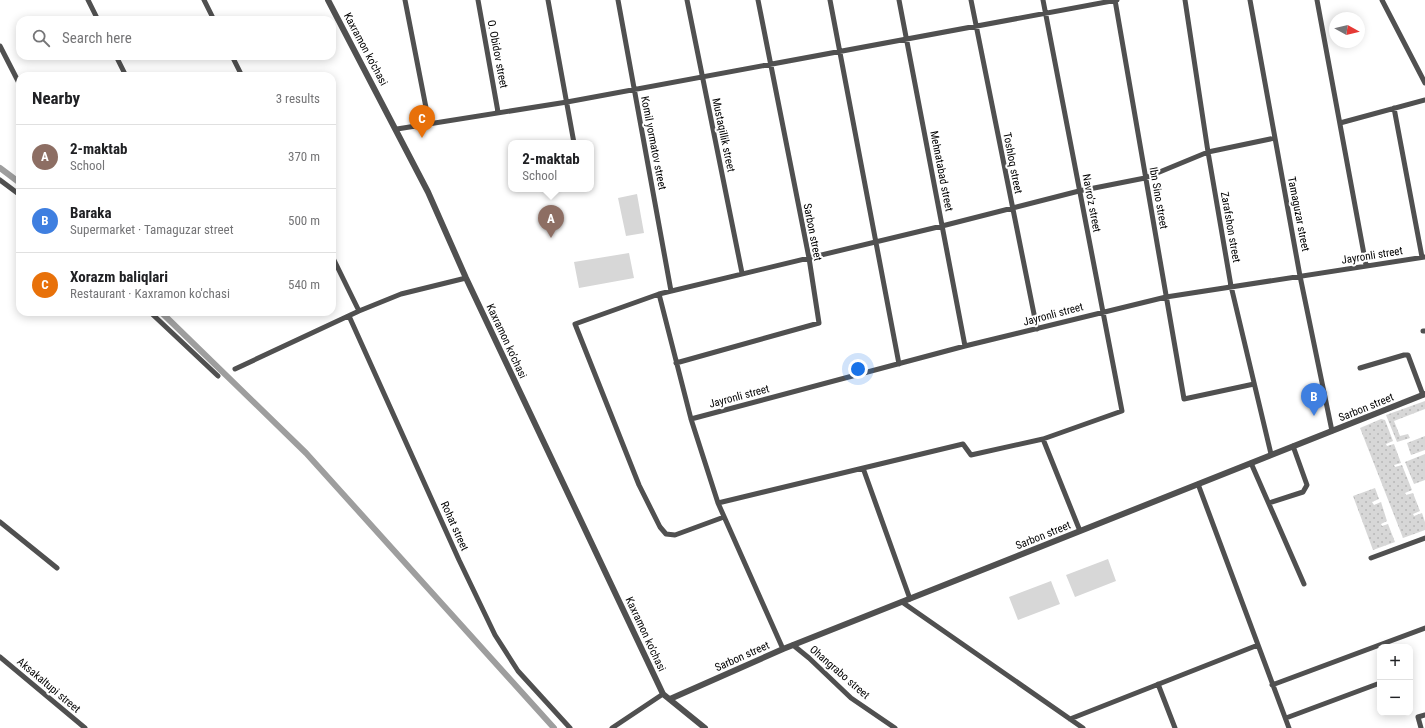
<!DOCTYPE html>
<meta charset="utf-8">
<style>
body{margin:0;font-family:"Roboto Condensed",sans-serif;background:#f6f6f6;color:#202124}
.controls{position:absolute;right:12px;bottom:12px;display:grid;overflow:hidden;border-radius:8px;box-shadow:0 2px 10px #0003}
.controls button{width:36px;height:36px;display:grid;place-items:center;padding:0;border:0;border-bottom:1px solid #e0e0e0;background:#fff;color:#202124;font:20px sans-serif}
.compass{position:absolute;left:1329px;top:12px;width:36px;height:36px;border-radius:50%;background:#fff;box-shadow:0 2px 10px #0003;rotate:98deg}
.you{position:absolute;left:858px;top:369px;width:14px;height:14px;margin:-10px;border:3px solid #fff;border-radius:50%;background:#1a73e8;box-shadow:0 0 0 6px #1a73e833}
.badge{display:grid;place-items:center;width:26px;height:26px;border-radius:50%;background:#0b8043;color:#fff;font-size:13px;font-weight:700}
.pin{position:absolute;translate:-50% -33px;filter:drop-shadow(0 1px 2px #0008)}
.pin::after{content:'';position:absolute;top:21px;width:14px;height:12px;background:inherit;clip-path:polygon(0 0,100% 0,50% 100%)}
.popup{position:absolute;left:508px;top:140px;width:86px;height:52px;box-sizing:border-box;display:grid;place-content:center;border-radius:8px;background:#fff;filter:drop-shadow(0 1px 3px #0005);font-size:13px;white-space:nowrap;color:#757577}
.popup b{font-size:15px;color:#202124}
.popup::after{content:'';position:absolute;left:50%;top:100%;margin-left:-8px;border:8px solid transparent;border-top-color:#fff}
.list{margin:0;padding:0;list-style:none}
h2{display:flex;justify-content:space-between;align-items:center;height:52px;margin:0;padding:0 16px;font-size:17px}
h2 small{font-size:13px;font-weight:400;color:#757577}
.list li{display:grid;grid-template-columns:26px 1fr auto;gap:12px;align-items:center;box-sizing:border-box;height:64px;padding:0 16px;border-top:1px solid #e0e0e0}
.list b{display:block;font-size:15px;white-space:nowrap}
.list p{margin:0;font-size:13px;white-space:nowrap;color:#757577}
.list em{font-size:13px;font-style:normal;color:#757577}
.icon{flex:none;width:22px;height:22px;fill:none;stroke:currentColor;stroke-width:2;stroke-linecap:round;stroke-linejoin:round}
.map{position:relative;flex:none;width:1425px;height:728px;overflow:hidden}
.search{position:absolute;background:#fff;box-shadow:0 2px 10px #0003;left:16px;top:16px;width:320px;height:44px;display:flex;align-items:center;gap:10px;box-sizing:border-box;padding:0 14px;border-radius:12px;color:#757577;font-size:15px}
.panel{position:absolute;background:#fff;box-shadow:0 2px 10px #0003;left:16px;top:72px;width:320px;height:244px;border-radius:12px}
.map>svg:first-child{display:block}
.grass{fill:url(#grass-dots)}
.park{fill:#d7d7d7}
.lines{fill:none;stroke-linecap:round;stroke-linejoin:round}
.canal{stroke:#9e9e9e;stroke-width:6}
.minor{stroke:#505050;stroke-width:5}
.tertiary{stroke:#505050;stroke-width:6}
.labels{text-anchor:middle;stroke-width:4;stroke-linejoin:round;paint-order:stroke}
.street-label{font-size:11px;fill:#000;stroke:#fff}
</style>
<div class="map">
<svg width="1425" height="728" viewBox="0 0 1425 728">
<defs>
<pattern id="grass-dots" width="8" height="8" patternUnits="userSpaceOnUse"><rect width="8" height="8" fill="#d7d7d7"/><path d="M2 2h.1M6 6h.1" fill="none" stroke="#b7b7b7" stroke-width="1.8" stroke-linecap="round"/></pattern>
</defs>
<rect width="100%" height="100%" fill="#fff"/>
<!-- grass -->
<path class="grass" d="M1425 401V409L1394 421 1400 436 1408 434 1410 438 1397 442 1386 415Z
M1381 419 1385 420 1393 441 1386 444 1387 446 1394 444 1401 463 1394 465 1395 467 1402 465 1412 490 1405 493 1406 495 1413 493 1420 511 1413 514 1414 516 1422 513 1425 522V530L1403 538 1360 428Z
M1425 436V450L1411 455 1407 443Z
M1425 454V480L1414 484 1405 462Z
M1375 488 1379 499 1372 502 1374 505 1381 502 1387 521 1381 524 1382 526 1388 524 1395 542 1373 550 1353 496Z"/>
<!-- park -->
<path class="park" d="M637 194 644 233 626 236 618 198Z
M629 253 634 278 579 288 574 262Z
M1108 559 1116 581 1075 597 1066 575Z
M1051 581 1060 604 1018 620 1009 597Z"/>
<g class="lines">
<!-- canal -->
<path class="canal" d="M0 168 20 183
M161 312 306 453 554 728"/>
<!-- minor -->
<path class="minor" d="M88 0 98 20
M204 0 214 20
M405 0 429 123
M478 0 498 112
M548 0 574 143
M618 0 671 291
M687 0 742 273
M830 0 899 364
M899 0 965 346
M971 0 1037 329
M1115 0 1184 399 1254 384
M1185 0 1208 152 1231 286 1271 454
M1250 0 1300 276 1332 431
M1317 0 1366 265
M1382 0 1425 83
M0 46 20 85
M116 56 126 76
M232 56 242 76
M1394 108 1422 257
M1340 123 1425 100
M397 129 567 102 1117 0
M0 180 20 195
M332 256 359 311
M659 294 691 419 718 503 783 649
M150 312 218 376
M349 316 459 560 495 635 518 671 570 728
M1423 331H1425
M676 363 819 323 809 258 758 0
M1360 368 1404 355H1408L1423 395
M235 369 359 311 401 294 466 278
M691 419 965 346 1166 297 1425 257
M1043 439 1080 531
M1251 463 1304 584
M863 468 910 599
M1198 484 1289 728
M718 503 963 444 971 455 1043 439 1122 411 1043 0
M1269 503 1303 492 1307 485 1293 446
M724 517 675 535 666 534 660 527 639 485 575 324 659 294 942 226 1079 191 1145 178 1208 152 1275 138
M0 522 57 568
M1371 558 1425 538
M902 602 1083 728
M793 645 809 658 851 698 895 728
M0 657 85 728
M1158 684 1175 728
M1272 685 1425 628
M1286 718 1380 683
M1070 719 1258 645
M612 728 663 694
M1421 728 1418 717 1425 715"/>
<!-- tertiary -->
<path class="tertiary" d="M328 0 428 192 466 278 663 694 705 728
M670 699 783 649 1425 394"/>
</g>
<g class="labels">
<!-- street labels -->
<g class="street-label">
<text transform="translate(366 49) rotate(62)" y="4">Kaxramon ko'chasi</text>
<text transform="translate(498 54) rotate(79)" y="4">O. Obidov street</text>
<text transform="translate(724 135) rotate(78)" y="4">Mustaqillik street</text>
<text transform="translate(654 143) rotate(79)" y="4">Komil yormatov street</text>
<text transform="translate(1013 163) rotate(79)" y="4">Toshloq street</text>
<text transform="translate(942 171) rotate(79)" y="4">Mehnatаbаd street</text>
<text transform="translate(1159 198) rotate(80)" y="4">Ibn Sino street</text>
<text transform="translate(1092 203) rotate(79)" y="4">Navro'z street</text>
<text transform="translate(1299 214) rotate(79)" y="4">Tamaguzar street</text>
<text transform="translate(1231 227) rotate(80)" y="4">Zarafshon street</text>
<text transform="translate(813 232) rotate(79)" y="4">Sarbon street</text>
<text transform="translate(1372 255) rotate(-9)" y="4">Jayronli street</text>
<text transform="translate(1053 314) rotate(-15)" y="4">Jayronli street</text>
<text transform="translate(507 341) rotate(65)" y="4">Kaxramon ko'chasi</text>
<text transform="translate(739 396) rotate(-15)" y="4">Jayronli street</text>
<text transform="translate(1366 407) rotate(-22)" y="4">Sarbon street</text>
<text transform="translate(455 526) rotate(66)" y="4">Rohat street</text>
<text transform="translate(1043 535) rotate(-22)" y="4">Sarbon street</text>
<text transform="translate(646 634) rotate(65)" y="4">Kaxramon ko'chasi</text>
<text transform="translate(742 656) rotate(-24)" y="4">Sarbon street</text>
<text transform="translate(840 672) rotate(41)" y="4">Ohangrabo street</text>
<text transform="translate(49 685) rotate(40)" y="4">Aksakaltupi street</text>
</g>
</g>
</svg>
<div class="controls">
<button>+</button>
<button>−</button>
</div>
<svg class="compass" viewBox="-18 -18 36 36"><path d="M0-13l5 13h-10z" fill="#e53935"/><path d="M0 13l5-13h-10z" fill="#757577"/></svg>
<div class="you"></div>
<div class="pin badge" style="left:551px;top:238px;background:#8d6e63">A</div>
<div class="popup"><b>2-maktab</b>School</div>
<div class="pin badge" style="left:1314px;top:416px;background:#3f7fe0">B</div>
<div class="pin badge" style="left:422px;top:138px;background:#e8710a">C</div>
<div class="search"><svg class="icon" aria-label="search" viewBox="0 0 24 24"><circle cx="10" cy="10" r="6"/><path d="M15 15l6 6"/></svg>Search here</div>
<section class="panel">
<h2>Nearby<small>3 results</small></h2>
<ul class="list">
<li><span class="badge" style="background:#8d6e63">A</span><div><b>2-maktab</b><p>School</p></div><em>370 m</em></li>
<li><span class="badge" style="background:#3f7fe0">B</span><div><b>Baraka</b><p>Supermarket · Tamaguzar street</p></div><em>500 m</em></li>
<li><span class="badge" style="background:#e8710a">C</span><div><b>Xorazm baliqlari</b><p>Restaurant · Kaxramon ko'chasi</p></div><em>540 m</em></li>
</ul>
</section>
</div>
